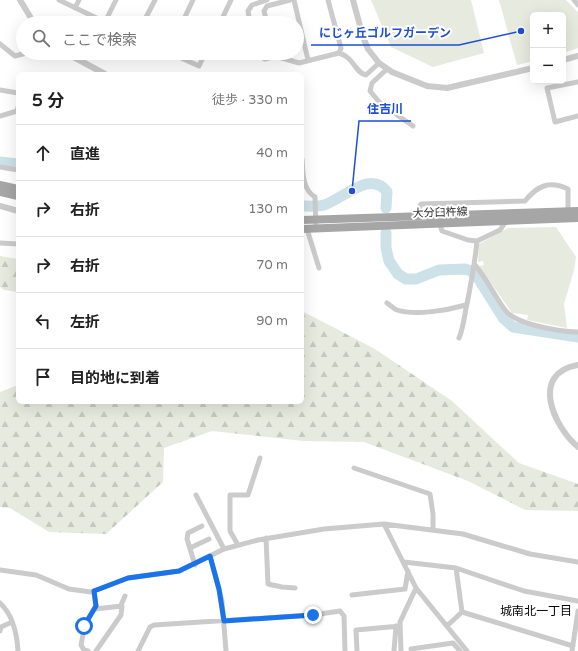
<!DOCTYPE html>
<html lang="ja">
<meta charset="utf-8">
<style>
body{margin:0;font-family:"Varela Round","Noto Sans JP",sans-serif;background:#f2f2f2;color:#222}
.controls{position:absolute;right:12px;top:12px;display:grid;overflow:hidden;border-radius:6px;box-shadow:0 4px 16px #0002}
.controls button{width:36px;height:36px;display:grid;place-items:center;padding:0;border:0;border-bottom:1px solid #e0e0e0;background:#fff;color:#222;font:20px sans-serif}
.stop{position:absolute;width:12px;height:12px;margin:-9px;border:3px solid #1a73e8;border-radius:50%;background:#fff}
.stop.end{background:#1a73e8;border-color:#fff;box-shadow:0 1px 4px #0008}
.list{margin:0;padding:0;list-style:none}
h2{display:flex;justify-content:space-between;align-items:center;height:52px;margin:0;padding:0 16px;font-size:17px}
h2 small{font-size:13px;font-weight:400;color:#767676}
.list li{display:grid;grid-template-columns:26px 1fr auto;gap:12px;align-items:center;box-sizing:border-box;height:56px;padding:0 16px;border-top:1px solid #e0e0e0}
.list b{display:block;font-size:15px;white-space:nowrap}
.list em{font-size:13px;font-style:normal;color:#767676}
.icon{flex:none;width:22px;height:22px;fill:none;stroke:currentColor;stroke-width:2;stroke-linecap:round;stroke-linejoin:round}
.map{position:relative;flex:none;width:578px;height:651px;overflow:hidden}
.search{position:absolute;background:#fff;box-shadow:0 4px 16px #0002;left:16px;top:16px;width:288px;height:44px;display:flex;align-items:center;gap:10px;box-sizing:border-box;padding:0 14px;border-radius:22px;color:#767676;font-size:15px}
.panel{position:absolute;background:#fff;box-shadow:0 4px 16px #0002;left:16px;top:72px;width:288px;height:332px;border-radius:6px}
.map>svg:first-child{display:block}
.forest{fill:url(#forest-firs)}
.park{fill:#e7eade}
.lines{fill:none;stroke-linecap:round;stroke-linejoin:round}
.river{stroke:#cce2e8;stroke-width:11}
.minor{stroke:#cbcbcb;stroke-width:5}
.tertiary{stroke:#cbcbcb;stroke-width:6}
.primary{stroke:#a6a6a6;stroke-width:8}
.route{stroke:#1a73e8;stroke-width:5}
.labels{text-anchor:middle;stroke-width:4;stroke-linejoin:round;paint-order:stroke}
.street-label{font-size:11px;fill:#2e2e2e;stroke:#fff}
.neighbourhood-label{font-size:12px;fill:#000;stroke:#fff}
.leader{fill:none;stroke:#1d4ed8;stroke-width:1.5}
.callout-dot{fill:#1d4ed8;stroke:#fff;stroke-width:1.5}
.callout-label{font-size:12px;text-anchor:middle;font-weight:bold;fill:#1d4ed8;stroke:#fff;stroke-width:4;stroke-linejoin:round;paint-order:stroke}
</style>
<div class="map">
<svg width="578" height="651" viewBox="0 0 578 651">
<defs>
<pattern id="forest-firs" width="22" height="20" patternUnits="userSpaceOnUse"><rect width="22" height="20" fill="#e7eade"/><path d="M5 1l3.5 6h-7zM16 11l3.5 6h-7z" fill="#c6c9bf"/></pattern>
</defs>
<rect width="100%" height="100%" fill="#fff"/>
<!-- forest -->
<path class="forest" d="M0 256 18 259V292L4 290 0 287Z
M302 311 375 349 452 401 519 463 578 484V511L525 510 468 481 364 442 303 441 212 431 164 448 163 482 106 534 49 532 10 508 0 507V392L18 385V402H302Z"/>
<!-- park -->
<path class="park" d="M371 0H471L484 53 433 67 391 47Z
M499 0H566L578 12V48L563 53V15H533V61L517 65Z
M556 227 576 257 574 270 564 304 567 328 527 320 528 315 512 313 480 267V266L484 265 483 261 478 262 479 244 508 228Z"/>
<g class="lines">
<!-- river -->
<path class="river" d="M0 162 18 164
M302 206C309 206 317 207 324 205 343 199 371 169 387 192L386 208
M386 233V248L389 261 398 274 406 279H416L439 270 465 269 471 271 478 278 504 319 513 327 578 337"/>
<!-- minor -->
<path class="minor" d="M59 0 107 23
M294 0 308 60
M328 0 341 48 339 53
M574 0 578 5
M75 8 79 0
M105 22 116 0
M143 23 155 0
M182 23 193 0
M220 23 231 0
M250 23 248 11 252 5 267 0
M267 23 264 11 267 6 290 0
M0 44 15 56 26 53
M170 53 199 66 205 53
M255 53 265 59 275 56
M274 53 275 56 299 63 339 53C355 58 354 72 366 75L379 63
M387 69 372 83 370 91 380 103 413 126
M578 82 547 88 555 122 578 116
M0 90 18 93
M0 116 17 111 18 107
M302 159C303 172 302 189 315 197L316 229
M0 167 18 170
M418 218V211L421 204 525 201C537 186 549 180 568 189V213
M439 222 442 231 468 240 477 241C475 263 471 283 467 304 464 316 464 326 459 338
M307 229 319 268
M477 241 500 230 506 221
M0 243 18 244
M475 265C487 279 494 295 505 310 515 324 560 332 578 332
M387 303C390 305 394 309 397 310 416 316 448 310 466 305
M354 468 430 494 433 514V529
M196 495 224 549
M384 524 416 588 467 651
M266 538 268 584 282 587 295 588
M238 545 230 531V495H248L260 458
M190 548 209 539
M210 556 222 601 226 651
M404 562 456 568 524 591 578 601
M195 565 187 539 188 533 202 526
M0 570 36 575 69 589 91 592 128 578 179 571 224 549 258 540 324 529 384 524 463 534 530 554 578 562
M352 595 405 589 408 571
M0 603C13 615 17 634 18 651
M121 605 125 596
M95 609 122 606 121 615 96 651
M462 612 573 646
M448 625 462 612 456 568
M0 631 1 627 12 622
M411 649 453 643 460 651
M88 651 84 650 81 645 85 624 96 606 94 591
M138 651 150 627 154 625 313 615 340 611 344 616 345 651
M357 651 356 630 400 626
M394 651 396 626
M401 651 400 622 416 588
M572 651 578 611"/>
<!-- tertiary -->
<path class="tertiary" d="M20 0 34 23
M353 0 363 37 368 49 379 63 392 72 427 86 447 88 533 68
M66 53 105 74
M563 60 578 56
M0 206 18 211
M578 365C530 373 553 426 578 447"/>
<!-- primary -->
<path class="primary" d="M0 185 18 189
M0 192 18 196
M302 220 578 211
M302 229 578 218"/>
</g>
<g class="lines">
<!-- route -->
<path class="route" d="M84 626 96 606 94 591 128 578 179 571 210 556 219 589 224 621 313 615"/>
</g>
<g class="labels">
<!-- street labels -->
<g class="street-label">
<text transform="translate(440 212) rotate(-2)" y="4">大分臼杵線</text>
</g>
<!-- neighbourhood labels -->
<g class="neighbourhood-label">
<text x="536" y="615">城南北一丁目</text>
</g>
</g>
<!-- callouts -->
<path class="leader" d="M521 31L459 45H311M352 191L359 121H411"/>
<g class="callout-dot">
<circle cx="521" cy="31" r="4"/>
<circle cx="352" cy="191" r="4"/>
</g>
<g class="callout-label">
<text x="385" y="37">にじヶ丘ゴルフガーデン</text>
<text x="385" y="113">住吉川</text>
</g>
</svg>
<div class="controls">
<button>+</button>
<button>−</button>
</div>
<div class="stop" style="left:84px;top:626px"></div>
<div class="stop end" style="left:313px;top:615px"></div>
<div class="search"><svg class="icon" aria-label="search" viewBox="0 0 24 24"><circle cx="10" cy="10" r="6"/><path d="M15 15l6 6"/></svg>ここで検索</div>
<section class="panel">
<h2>5 分<small>徒歩 · 330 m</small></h2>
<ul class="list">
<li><svg class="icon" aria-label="ahead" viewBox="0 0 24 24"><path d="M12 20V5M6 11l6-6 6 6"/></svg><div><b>直進</b></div><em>40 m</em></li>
<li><svg class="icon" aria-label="right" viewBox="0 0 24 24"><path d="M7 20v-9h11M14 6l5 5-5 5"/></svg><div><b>右折</b></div><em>130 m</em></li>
<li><svg class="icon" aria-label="right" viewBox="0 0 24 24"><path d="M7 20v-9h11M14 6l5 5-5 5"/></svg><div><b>右折</b></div><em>70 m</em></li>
<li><svg class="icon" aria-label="left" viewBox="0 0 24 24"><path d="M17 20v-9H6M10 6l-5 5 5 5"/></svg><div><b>左折</b></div><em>90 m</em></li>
<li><svg class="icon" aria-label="arrive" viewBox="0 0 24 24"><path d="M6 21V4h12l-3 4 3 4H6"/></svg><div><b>目的地に到着</b></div></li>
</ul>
</section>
</div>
